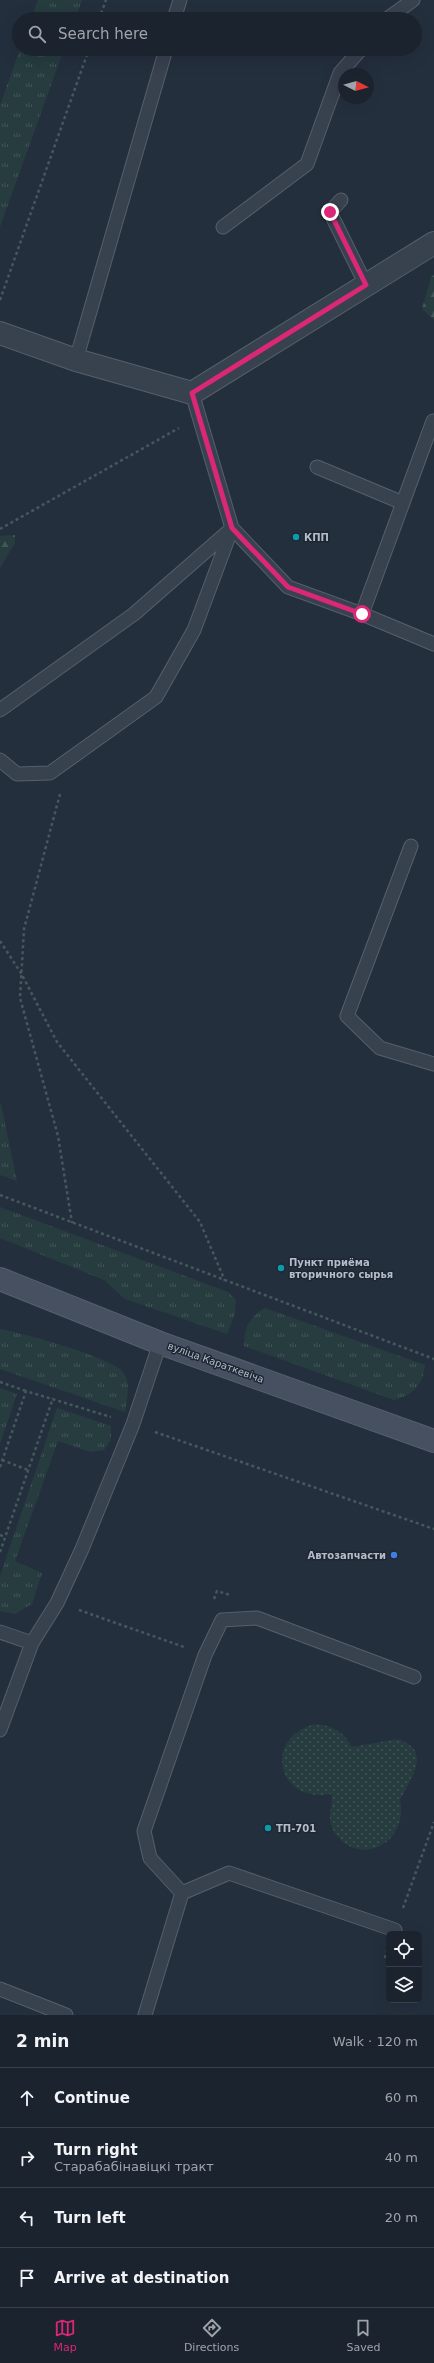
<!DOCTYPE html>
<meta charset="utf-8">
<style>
body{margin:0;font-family:"DejaVu Sans",sans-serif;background:#242b36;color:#f1f3f6}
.controls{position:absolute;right:12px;bottom:12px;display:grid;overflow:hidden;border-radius:6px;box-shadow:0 4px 16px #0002}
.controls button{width:36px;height:36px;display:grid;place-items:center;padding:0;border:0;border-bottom:1px solid #39404a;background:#1b232e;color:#f1f3f6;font:20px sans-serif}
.compass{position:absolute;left:338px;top:68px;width:36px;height:36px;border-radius:50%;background:#1b232e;box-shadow:0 4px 16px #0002;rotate:96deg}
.stop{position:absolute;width:12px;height:12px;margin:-9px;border:3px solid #db2777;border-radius:50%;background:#fff}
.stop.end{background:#db2777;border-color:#fff;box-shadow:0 1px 4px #0008}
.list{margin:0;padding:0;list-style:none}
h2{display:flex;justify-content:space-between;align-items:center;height:52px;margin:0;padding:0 16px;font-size:17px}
h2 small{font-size:13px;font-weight:400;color:#a0a4aa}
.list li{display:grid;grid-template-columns:26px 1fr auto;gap:12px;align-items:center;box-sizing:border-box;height:60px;padding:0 16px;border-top:1px solid #39404a}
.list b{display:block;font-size:15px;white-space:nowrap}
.list p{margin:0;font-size:13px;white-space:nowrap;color:#a0a4aa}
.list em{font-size:13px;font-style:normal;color:#a0a4aa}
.icon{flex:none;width:22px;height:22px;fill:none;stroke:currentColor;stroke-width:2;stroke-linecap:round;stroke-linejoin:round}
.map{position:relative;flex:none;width:434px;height:2015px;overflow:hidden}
.search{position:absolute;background:#1b232e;box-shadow:0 4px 16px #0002;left:12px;right:12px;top:12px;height:44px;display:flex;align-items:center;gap:10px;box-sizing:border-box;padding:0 14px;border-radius:22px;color:#a0a4aa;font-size:15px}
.sheet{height:292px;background:#1b232e}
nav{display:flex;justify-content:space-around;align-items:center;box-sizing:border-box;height:56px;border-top:1px solid #39404a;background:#1b232e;font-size:11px;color:#a0a4aa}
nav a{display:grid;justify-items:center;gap:2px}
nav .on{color:#db2777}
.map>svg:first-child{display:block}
.grass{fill:url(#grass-tufts)}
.forest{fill:url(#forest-firs)}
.park{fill:url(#park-dots)}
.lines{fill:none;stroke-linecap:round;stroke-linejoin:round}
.lane-casing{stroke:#565f6c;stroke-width:15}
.street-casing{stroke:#565f6c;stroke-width:24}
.secondary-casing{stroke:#565f6c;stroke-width:24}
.path{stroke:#44595c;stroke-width:2.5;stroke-dasharray:3 3;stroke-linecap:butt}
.lane{stroke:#38414e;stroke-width:13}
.street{stroke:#38414e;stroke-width:22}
.secondary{stroke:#465061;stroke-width:22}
.route{stroke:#db2777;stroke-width:5}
.culture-dot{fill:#0f9aa8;stroke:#1d2633;stroke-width:1.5}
.shop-dot{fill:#3f7fe0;stroke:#1d2633;stroke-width:1.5}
.labels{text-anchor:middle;stroke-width:3;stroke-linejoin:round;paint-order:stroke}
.poi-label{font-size:10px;font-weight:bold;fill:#b4bcc9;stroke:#1d2633;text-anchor:start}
.street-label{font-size:10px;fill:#b4bcc9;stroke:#1d2633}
</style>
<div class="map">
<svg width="434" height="2015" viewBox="0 0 434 2015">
<defs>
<pattern id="grass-tufts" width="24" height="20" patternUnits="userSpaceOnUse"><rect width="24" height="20" fill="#263c3f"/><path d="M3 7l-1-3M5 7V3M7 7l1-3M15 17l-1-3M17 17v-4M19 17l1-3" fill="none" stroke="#435659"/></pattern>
<pattern id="forest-firs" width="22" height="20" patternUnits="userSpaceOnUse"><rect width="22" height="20" fill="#263c3f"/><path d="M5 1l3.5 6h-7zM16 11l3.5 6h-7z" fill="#435659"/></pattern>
<pattern id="park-dots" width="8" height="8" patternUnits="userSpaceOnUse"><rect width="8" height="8" fill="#263c3f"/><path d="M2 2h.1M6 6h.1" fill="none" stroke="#435659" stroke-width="1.8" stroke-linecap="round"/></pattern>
</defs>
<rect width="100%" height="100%" fill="#242f3e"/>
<!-- grass -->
<path class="grass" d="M38 0H82L75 19H31Z
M20 49H64L0 227V105Z
M0 1103 1 1104 17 1181 0 1175Z
M0 1207 228 1292 236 1300 235 1314 227 1334 125 1299 104 1280 0 1238Z
M265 1308 425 1365C423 1385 413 1395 394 1400L244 1346C244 1329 250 1316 265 1308Z
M0 1329C20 1332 115 1358 124 1373 131 1385 127 1399 125 1412L0 1369Z
M0 1388 17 1394 0 1444Z
M57 1408 111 1426V1440L104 1450 91 1452 58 1441 15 1561 42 1573 32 1604 15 1614 0 1611V1576Z"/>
<!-- forest -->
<path class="forest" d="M434 275V320L422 309 431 277Z
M15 535V543L0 568V536Z"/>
<!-- park -->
<path class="park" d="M315 1724C333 1725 344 1732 352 1747L397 1739C434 1750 410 1779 400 1800 409 1845 357 1867 335 1833 324 1816 335 1805 331 1794 276 1804 263 1737 315 1724Z"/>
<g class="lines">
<defs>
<path id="lane" d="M174 19 180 0
M387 19 413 0
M341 200 330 212 366 285
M223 227 307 164 340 73 361 49
M76 360 166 49
M192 393 232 528 288 587 362 614 434 644
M317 467 403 503
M362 614 433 421
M0 710 134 614 229 531
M0 760 17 774 50 773 156 697 194 630 232 528
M411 846 347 1016 380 1048 434 1064
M0 1632 32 1643
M0 1730 32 1643 57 1603 82 1549 133 1424 160 1343
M182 1893 229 1873 395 1930
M0 1989 66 2015
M145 2015 182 1893 150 1858 144 1831 205 1655 222 1620 257 1618 414 1677"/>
<path id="street" d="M0 333 76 360 192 393 434 243"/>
<path id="secondary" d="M0 1279 160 1343 434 1441"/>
</defs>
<!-- lane casing -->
<use href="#lane" class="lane-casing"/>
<!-- street casing -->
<use href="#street" class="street-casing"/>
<!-- secondary casing -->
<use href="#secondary" class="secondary-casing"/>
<!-- path -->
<path class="path" d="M99 19 106 0
M0 300 89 49
M0 529 179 428
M60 794 24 929 20 998 58 1136 72 1223
M0 941 21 973 57 1042 200 1222 225 1281
M0 1195 434 1359
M0 1382 26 1391
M155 1432 434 1529
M2 1460 28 1470
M0 1467 26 1391 111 1417
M0 1535 5 1537
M0 1552 53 1398
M214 1599 217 1591 230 1595
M79 1610 184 1647
M403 1908 434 1822
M385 1958 387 1951"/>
<!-- lane -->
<use href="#lane" class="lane"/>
<!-- street -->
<use href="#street" class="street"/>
<!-- secondary -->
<use href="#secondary" class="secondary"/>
</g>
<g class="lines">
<!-- route -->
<path class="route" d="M330 212 366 285 192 393 232 528 288 587 362 614"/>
</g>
<!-- markers -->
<g class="culture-dot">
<circle cx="296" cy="537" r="4"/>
<circle cx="281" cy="1268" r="4"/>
<circle cx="268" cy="1828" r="4"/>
</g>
<circle class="shop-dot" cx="394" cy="1555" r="4"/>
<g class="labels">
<!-- poi labels -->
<g class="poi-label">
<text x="304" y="541">КПП</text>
<text x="289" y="1266">Пункт приёма<tspan x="289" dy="12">вторичного сырья</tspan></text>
<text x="386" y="1559" text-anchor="end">Автозапчасти</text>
<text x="276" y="1832">ТП-701</text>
</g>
<!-- street labels -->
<g class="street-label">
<text transform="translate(216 1362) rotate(20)" y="4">вуліца Караткевіча</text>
</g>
</g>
</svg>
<div class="controls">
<button><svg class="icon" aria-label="locate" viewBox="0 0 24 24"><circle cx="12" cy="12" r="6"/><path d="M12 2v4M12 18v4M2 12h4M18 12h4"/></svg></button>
<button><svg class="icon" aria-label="layers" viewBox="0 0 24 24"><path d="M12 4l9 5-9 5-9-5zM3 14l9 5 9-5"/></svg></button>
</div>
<svg class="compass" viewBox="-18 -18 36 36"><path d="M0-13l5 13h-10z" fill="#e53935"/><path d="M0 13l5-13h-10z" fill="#a0a4aa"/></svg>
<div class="stop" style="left:362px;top:614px"></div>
<div class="stop end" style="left:330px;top:212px"></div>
<div class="search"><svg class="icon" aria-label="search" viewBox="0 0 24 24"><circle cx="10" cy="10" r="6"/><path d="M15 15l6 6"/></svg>Search here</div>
</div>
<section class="sheet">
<h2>2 min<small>Walk · 120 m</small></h2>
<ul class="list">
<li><svg class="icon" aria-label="ahead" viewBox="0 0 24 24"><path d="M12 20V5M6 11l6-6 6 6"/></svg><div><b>Continue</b></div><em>60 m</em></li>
<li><svg class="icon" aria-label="right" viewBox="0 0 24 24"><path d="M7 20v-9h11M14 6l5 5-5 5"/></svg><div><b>Turn right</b><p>Старабабінавіцкі тракт</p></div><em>40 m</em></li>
<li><svg class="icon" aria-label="left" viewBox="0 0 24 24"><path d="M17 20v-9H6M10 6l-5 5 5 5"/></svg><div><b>Turn left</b></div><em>20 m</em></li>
<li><svg class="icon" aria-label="arrive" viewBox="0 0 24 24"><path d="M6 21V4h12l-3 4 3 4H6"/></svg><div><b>Arrive at destination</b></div></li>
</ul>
</section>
<nav>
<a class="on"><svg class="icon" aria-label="map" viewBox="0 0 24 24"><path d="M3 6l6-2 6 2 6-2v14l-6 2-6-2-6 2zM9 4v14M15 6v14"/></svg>Map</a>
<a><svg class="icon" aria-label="directions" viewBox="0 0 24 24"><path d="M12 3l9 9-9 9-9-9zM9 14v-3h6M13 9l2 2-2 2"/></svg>Directions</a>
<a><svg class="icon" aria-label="saved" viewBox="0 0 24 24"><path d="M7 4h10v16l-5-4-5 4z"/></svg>Saved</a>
</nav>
